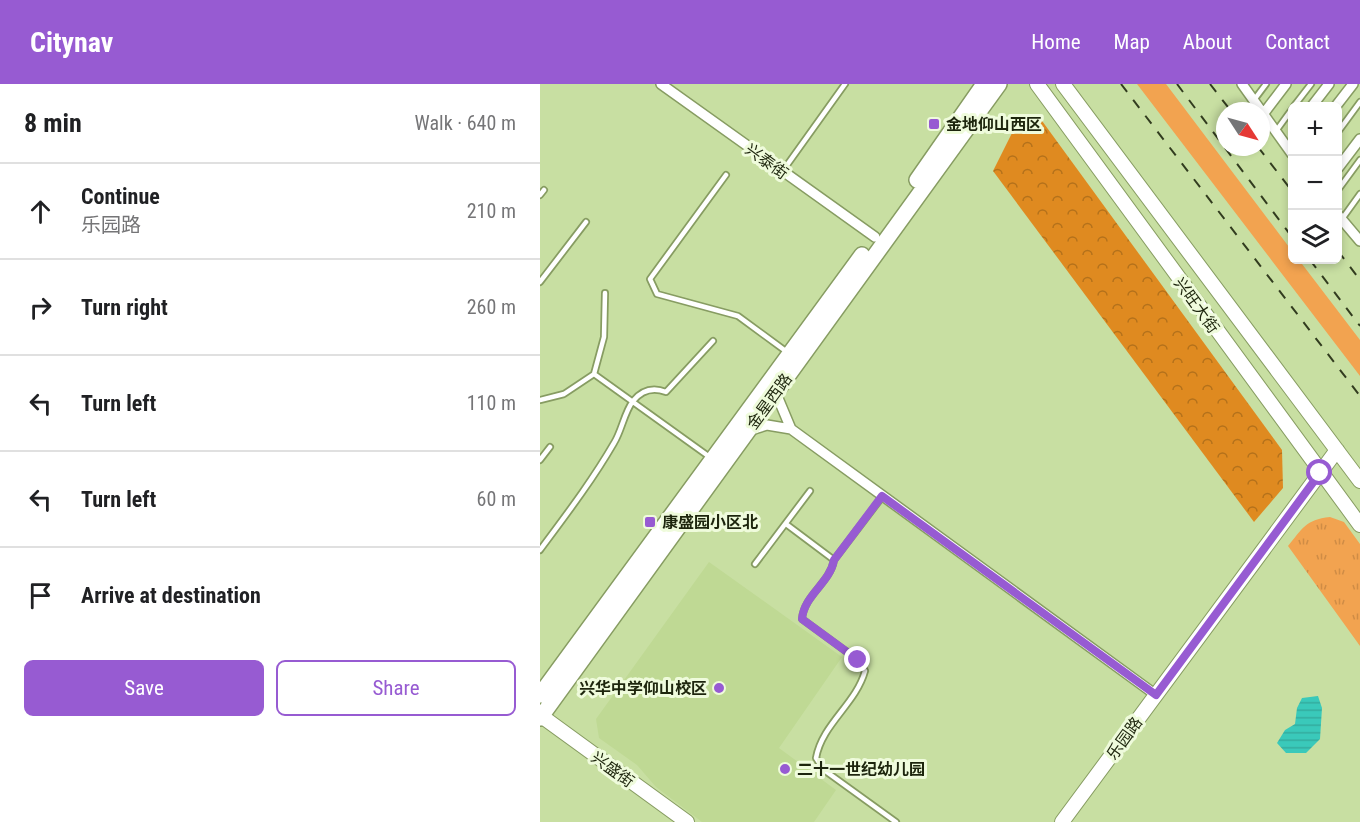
<!DOCTYPE html>
<meta charset="utf-8">
<style>
body{margin:0;font-family:"Roboto Condensed","Noto Sans SC",sans-serif;background:#f6f6f6;color:#202124}
.controls{position:absolute;right:18px;top:18px;display:grid;overflow:hidden;border-radius:9px;box-shadow:0 3px 9px #0003}
.controls button{width:54px;height:54px;display:grid;place-items:center;padding:0;border:0;border-bottom:2px solid #e0e0e0;background:#fff;color:#202124;font:30px sans-serif}
.compass{position:absolute;left:676px;top:18px;width:54px;height:54px;border-radius:50%;background:#fff;box-shadow:0 3px 9px #0003;rotate:126deg}
.stop{position:absolute;width:18px;height:18px;margin:-14px;border:4px solid #975bd2;border-radius:50%;background:#fff}
.stop.end{background:#975bd2;border-color:#fff;box-shadow:0 2px 6px #0008}
.list{margin:0;padding:0;list-style:none}
h2{display:flex;justify-content:space-between;align-items:center;height:78px;margin:0;padding:0 24px;font-size:26px}
h2 small{font-size:20px;font-weight:400;color:#757577}
.list li{display:grid;grid-template-columns:39px 1fr auto;gap:18px;align-items:center;box-sizing:border-box;height:96px;padding:0 24px;border-top:2px solid #e0e0e0}
.list b{display:block;font-size:22px;white-space:nowrap}
.list p{margin:0;font-size:20px;white-space:nowrap;color:#757577}
.list em{font-size:20px;font-style:normal;color:#757577}
.actions{display:flex;gap:12px;padding:18px 24px}
.actions a{flex:1;padding:14px 0;border:2px solid #975bd2;border-radius:9px;text-align:center;font-size:21px;color:#975bd2}
.actions .main{background:#975bd2;color:#fff}
.icon{flex:none;width:33px;height:33px;fill:none;stroke:currentColor;stroke-width:2;stroke-linecap:round;stroke-linejoin:round}
.map{position:relative;flex:none;width:820px;height:738px;overflow:hidden}
header{display:flex;align-items:center;gap:36px;box-sizing:border-box;height:84px;padding:0 30px;background:#975bd2;color:#fff}
header strong{font-size:28px}
nav{display:flex;gap:33px;margin-inline-start:auto;font-size:21px}
main{display:flex}
aside{flex:1;background:#fff}
.map>svg:first-child{display:block}
.built{fill:#bfd994}
.grass{fill:#f2a350}
.forest{fill:url(#forest-crowns)}
.park{fill:url(#park-tufts)}
.water{fill:url(#water-rules)}
.lines{fill:none;stroke-linecap:round;stroke-linejoin:round}
.lane-casing{stroke:#879c62;stroke-width:8}
.street-casing{stroke:#879c62;stroke-width:12}
.secondary-casing{stroke:#879c62;stroke-width:16}
.primary-casing{stroke:#879c62;stroke-width:18}
.lane{stroke:#fff;stroke-width:4.5}
.street{stroke:#fff;stroke-width:9}
.secondary{stroke:#fff;stroke-width:14}
.primary{stroke:#fff;stroke-width:15}
.rail{stroke:#323c1f;stroke-width:2;stroke-dasharray:10 10;stroke-linecap:butt}
.route{stroke:#975bd2;stroke-width:8}
.poi-dot{fill:#975bd2;stroke:#effbdc;stroke-width:2}
.labels{text-anchor:middle;stroke-width:6;stroke-linejoin:round;paint-order:stroke}
.poi-label{font-size:16px;font-weight:bold;fill:#1d250d;stroke:#effbdc;text-anchor:start}
.street-label{font-size:16px;fill:#1d250d;stroke:#effbdc}
</style>
<header>
<strong>Citynav</strong>
<nav><a>Home</a><a>Map</a><a>About</a><a>Contact</a></nav>
</header>
<main>
<aside>
<h2>8 min<small>Walk · 640 m</small></h2>
<ul class="list">
<li><svg class="icon" aria-label="ahead" viewBox="0 0 24 24"><path d="M12 20V5M6 11l6-6 6 6"/></svg><div><b>Continue</b><p>乐园路</p></div><em>210 m</em></li>
<li><svg class="icon" aria-label="right" viewBox="0 0 24 24"><path d="M7 20v-9h11M14 6l5 5-5 5"/></svg><div><b>Turn right</b></div><em>260 m</em></li>
<li><svg class="icon" aria-label="left" viewBox="0 0 24 24"><path d="M17 20v-9H6M10 6l-5 5 5 5"/></svg><div><b>Turn left</b></div><em>110 m</em></li>
<li><svg class="icon" aria-label="left" viewBox="0 0 24 24"><path d="M17 20v-9H6M10 6l-5 5 5 5"/></svg><div><b>Turn left</b></div><em>60 m</em></li>
<li><svg class="icon" aria-label="arrive" viewBox="0 0 24 24"><path d="M6 21V4h12l-3 4 3 4H6"/></svg><div><b>Arrive at destination</b></div></li>
</ul>
<div class="actions"><a class="main">Save</a><a>Share</a></div>
</aside>
<div class="map">
<svg width="820" height="738" viewBox="0 0 820 738">
<defs>
<pattern id="forest-crowns" width="20" height="18" patternUnits="userSpaceOnUse" patternTransform="scale(1.5)"><rect width="20" height="18" fill="#df8a20"/><path d="M2 6a3 3 0 1 1 6 0M12 15a3 3 0 1 1 6 0" fill="none" stroke="#b4711a"/></pattern>
<pattern id="park-tufts" width="24" height="20" patternUnits="userSpaceOnUse" patternTransform="scale(1.5)"><rect width="24" height="20" fill="#f2a350"/><path d="M3 7l-1-3M5 7V3M7 7l1-3M15 17l-1-3M17 17v-4M19 17l1-3" fill="none" stroke="#cf8c45"/></pattern>
<pattern id="water-rules" width="6" height="5" patternUnits="userSpaceOnUse" patternTransform="scale(1.5)"><rect width="6" height="5" fill="#3ac9ba"/><path d="M0 2.5h6" fill="none" stroke="#33ac9f"/></pattern>
</defs>
<rect width="100%" height="100%" fill="#c8dfa2"/>
<!-- built -->
<path class="built" d="M169 478 302 573 239 664 296 706 274 738H162L116 703 97 681 59 654 56 635Z"/>
<!-- grass -->
<path class="grass" d="M597 0H626L752 167V176H759L820 256V292Z"/>
<!-- forest -->
<path class="forest" d="M497 30 742 366 743 404 714 438 453 87 481 31Z"/>
<!-- park -->
<path class="park" d="M790 433 804 438 820 460V562L748 462C763 444 765 436 790 433Z"/>
<!-- water -->
<path class="water" d="M778 612 782 624 780 655 766 669H746L737 659 745 646 755 640 757 624 762 614Z"/>
<g class="lines">
<defs>
<path id="lane" d="M714 16 726 0
M754 22 771 0
M736 47 752 25
M798 48 820 18
M242 88 305 0
M186 91 110 195 117 210 198 232 247 268
M798 106 820 76
M0 111 4 106
M802 135 820 110
M0 198 46 138
M54 290 64 253 65 209
M0 316 24 310 54 290 171 374
M0 376 10 363
M342 413 294 476C290 499 264 511 262 535L318 576 325 587C316 620 282 640 276 674L284 686 356 738
M246 440 294 476
M0 466C26 431 52 397 74 359 82 346 84 329 93 317 102 306 113 303 126 308L173 257
M215 480 270 407"/>
<path id="street" d="M121 0 335 153
M702 0 752 70
M772 22 789 0
M796 22 813 0
M724 29 746 0
M798 84 820 55
M798 131 820 157
M239 305 238 314 251 345
M211 346 227 341 251 345 616 611"/>
<path id="secondary" d="M497 0 820 441
M523 0 820 397
M0 631 147 738
M522 738 797 366"/>
<path id="primary" d="M377 96 444 0
M0 611 322 171
M0 634 459 0"/>
</defs>
<!-- lane casing -->
<use href="#lane" class="lane-casing"/>
<!-- street casing -->
<use href="#street" class="street-casing"/>
<!-- secondary casing -->
<use href="#secondary" class="secondary-casing"/>
<!-- primary casing -->
<use href="#primary" class="primary-casing"/>
<!-- lane -->
<use href="#lane" class="lane"/>
<!-- street -->
<use href="#street" class="street"/>
<!-- secondary -->
<use href="#secondary" class="secondary"/>
<!-- primary -->
<use href="#primary" class="primary"/>
<!-- rail -->
<path class="rail" d="M581 0 820 312
M637 0 752 153
M670 0 691 27
M718 63 752 107
M798 167 820 196
M770 176 820 242"/>
</g>
<g class="lines">
<!-- route -->
<path class="route" d="M318 576 262 535C264 511 290 499 294 476L342 412 616 611 780 389"/>
</g>
<!-- markers -->
<g class="poi-dot">
<rect x="388" y="34" width="12" height="12" rx="3"/>
<rect x="104" y="432" width="12" height="12" rx="3"/>
<circle cx="179" cy="604" r="6"/>
<circle cx="245" cy="685" r="6"/>
</g>
<g class="labels">
<!-- poi labels -->
<g class="poi-label">
<text x="406" y="46">金地仰山西区</text>
<text x="122" y="444">康盛园小区北</text>
<text x="167" y="610" text-anchor="end">兴华中学仰山校区</text>
<text x="257" y="691">二十一世纪幼儿园</text>
</g>
<!-- street labels -->
<g class="street-label">
<text transform="translate(227 77) rotate(36)" y="6">兴泰街</text>
<text transform="translate(657 221) rotate(54)" y="6">兴旺大街</text>
<text transform="translate(229 317) rotate(-54)" y="6">金星西路</text>
<text transform="translate(584 654) rotate(-54)" y="6">乐园路</text>
<text transform="translate(73 685) rotate(36)" y="6">兴盛街</text>
</g>
</g>
</svg>
<div class="controls">
<button>+</button>
<button>−</button>
<button><svg class="icon" aria-label="layers" viewBox="0 0 24 24"><path d="M12 4l9 5-9 5-9-5zM3 14l9 5 9-5"/></svg></button>
</div>
<svg class="compass" viewBox="-18 -18 36 36"><path d="M0-13l5 13h-10z" fill="#e53935"/><path d="M0 13l5-13h-10z" fill="#757577"/></svg>
<div class="stop" style="left:780px;top:389px"></div>
<div class="stop end" style="left:318px;top:576px"></div>
</div>
</main>
